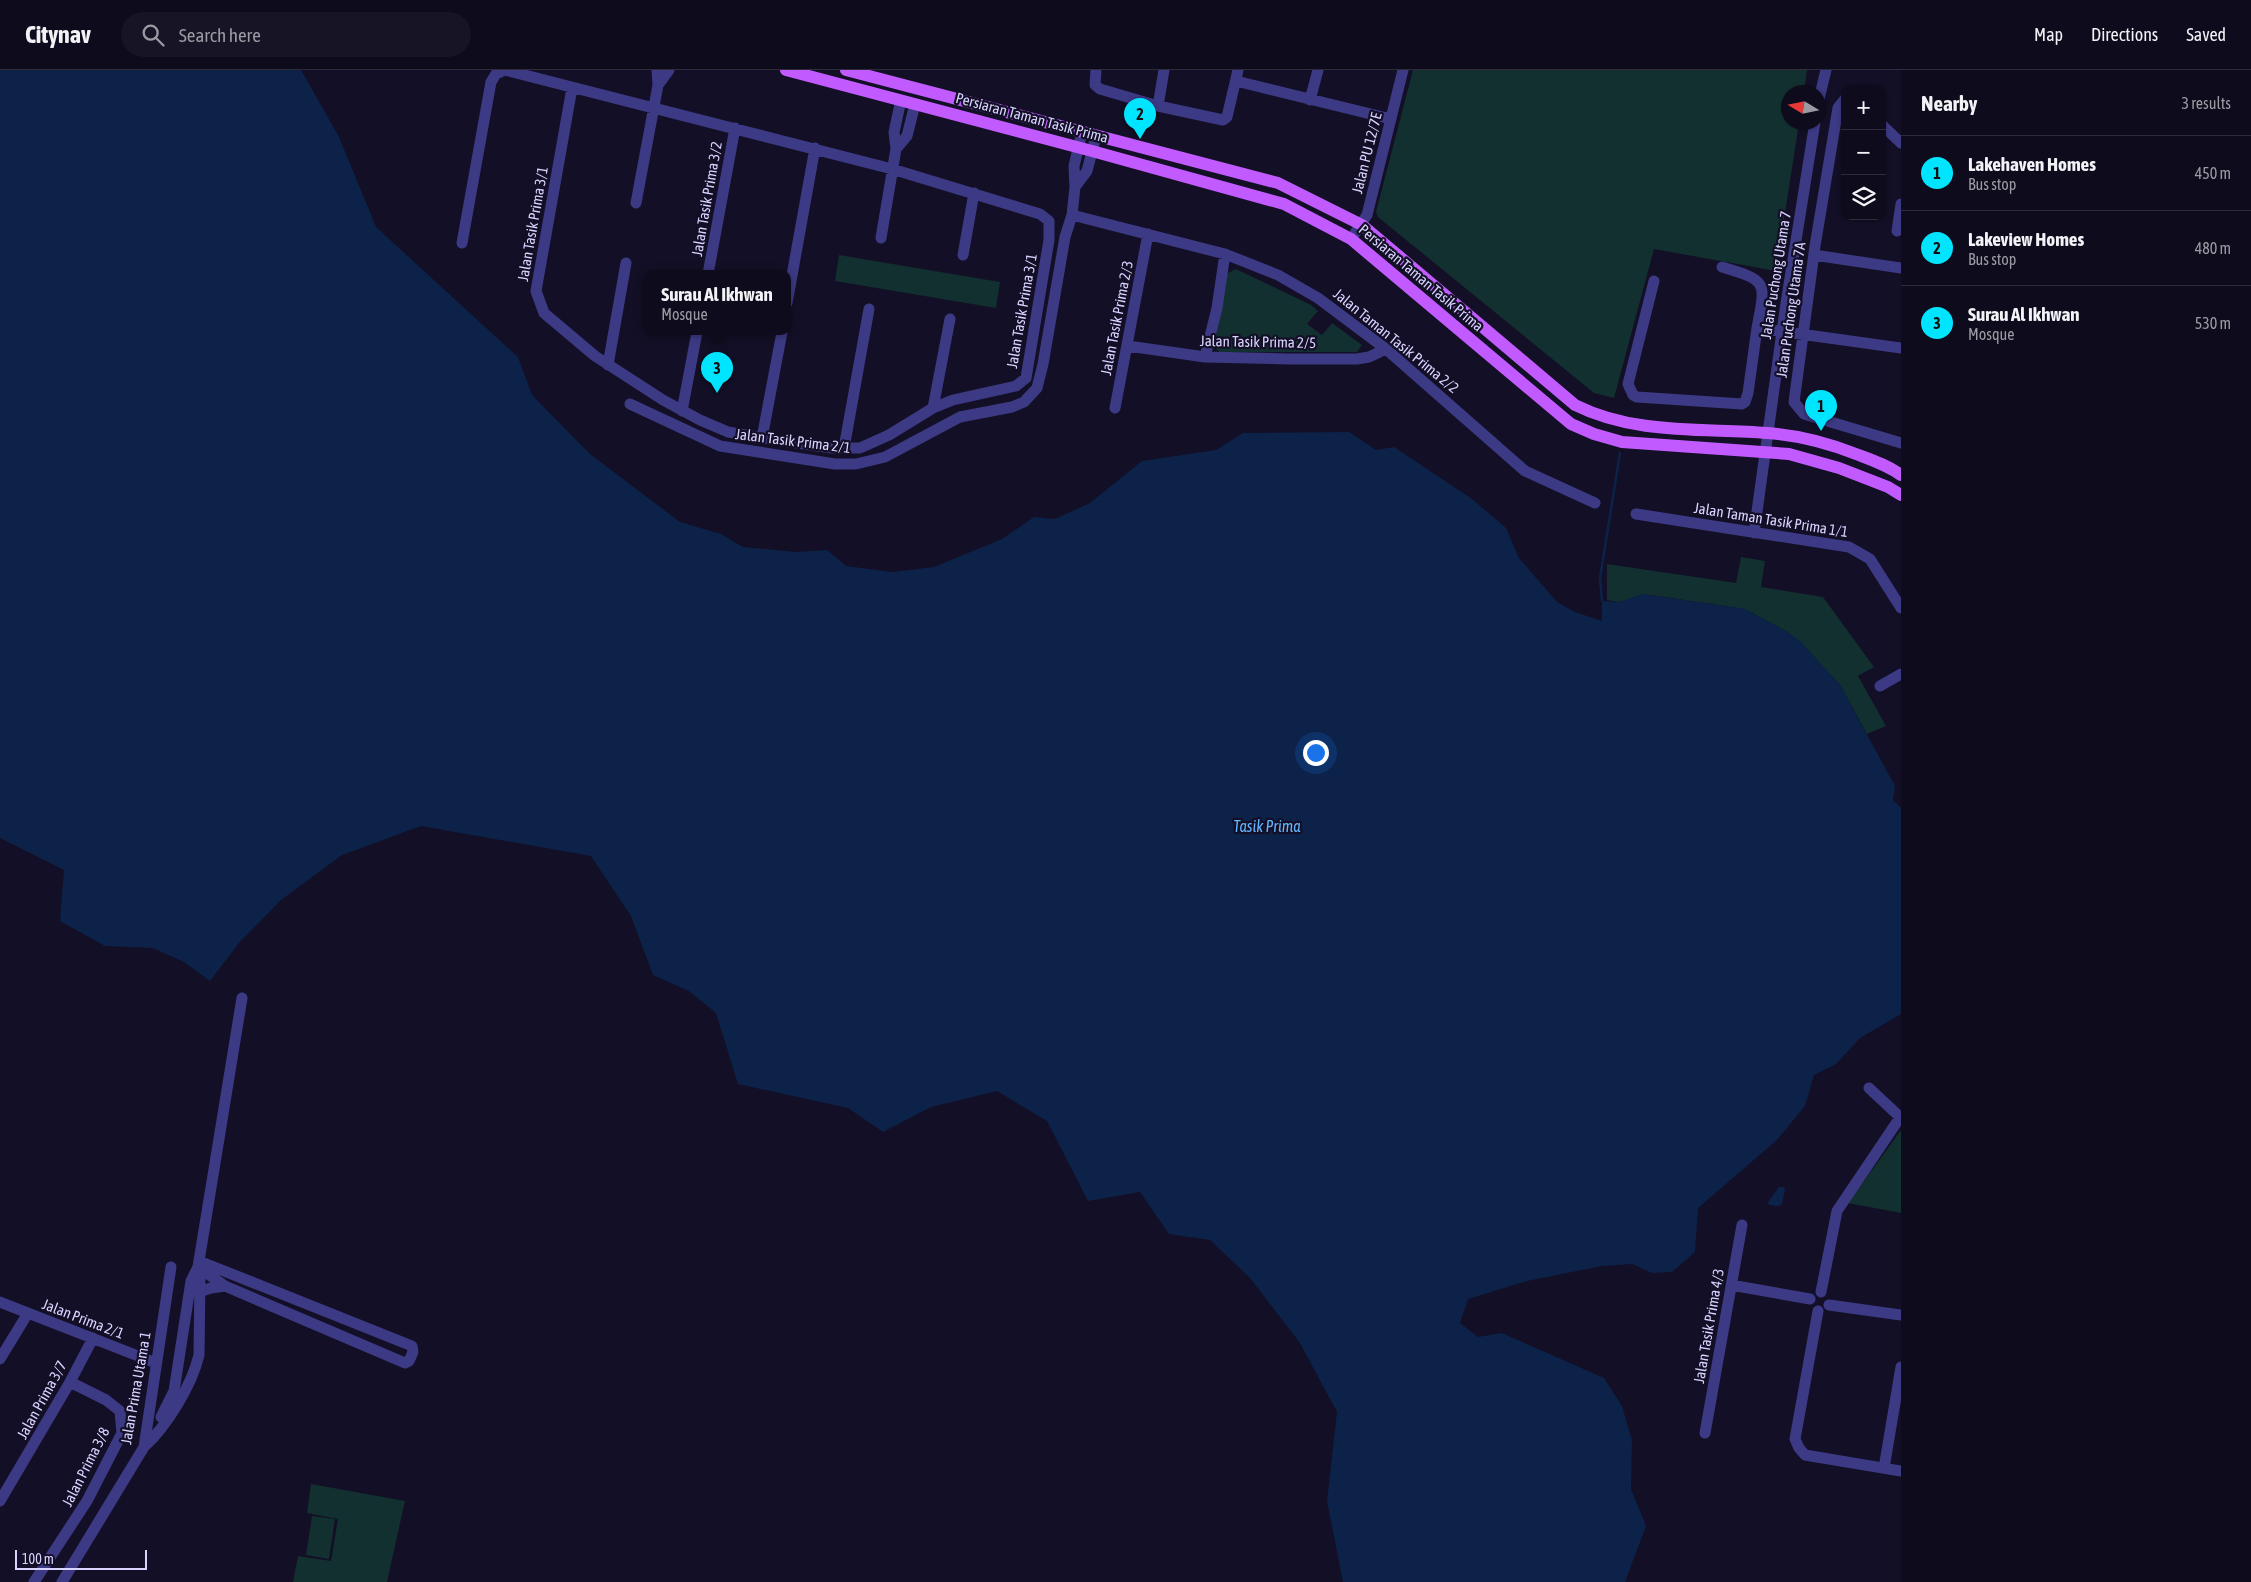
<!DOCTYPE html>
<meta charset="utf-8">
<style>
body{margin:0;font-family:"Asap Condensed",sans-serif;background:#171425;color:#f1f3f6}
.controls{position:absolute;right:15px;top:15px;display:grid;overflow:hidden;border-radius:10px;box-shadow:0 1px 4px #0004}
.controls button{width:45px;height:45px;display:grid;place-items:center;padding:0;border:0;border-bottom:1px solid #2e2b3b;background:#0e0b1c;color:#f1f3f6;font:25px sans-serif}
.compass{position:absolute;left:1781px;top:15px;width:45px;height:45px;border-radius:50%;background:#0e0b1c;box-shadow:0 1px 4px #0004;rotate:280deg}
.scale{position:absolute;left:15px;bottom:12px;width:132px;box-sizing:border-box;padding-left:5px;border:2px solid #d9d4ff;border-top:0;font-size:14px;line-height:18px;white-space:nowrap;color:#d9d4ff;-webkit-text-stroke:4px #130f26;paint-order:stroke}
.you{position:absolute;left:1315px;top:682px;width:18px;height:18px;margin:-12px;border:4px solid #fff;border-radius:50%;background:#1a73e8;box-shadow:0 0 0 8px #1a73e833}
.badge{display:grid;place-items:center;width:32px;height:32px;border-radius:50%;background:#00e5ff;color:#111;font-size:16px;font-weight:700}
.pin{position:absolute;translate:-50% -41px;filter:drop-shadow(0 1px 2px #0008)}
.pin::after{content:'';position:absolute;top:26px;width:18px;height:15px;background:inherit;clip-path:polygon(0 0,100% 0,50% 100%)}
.popup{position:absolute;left:643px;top:200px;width:148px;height:65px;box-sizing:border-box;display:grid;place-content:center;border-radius:10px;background:#0e0b1c;filter:drop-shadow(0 1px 4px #0005);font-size:16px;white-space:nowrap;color:#9b9ba3}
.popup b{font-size:19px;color:#f1f3f6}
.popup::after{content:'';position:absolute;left:50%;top:100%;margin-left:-10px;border:10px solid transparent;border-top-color:#0e0b1c}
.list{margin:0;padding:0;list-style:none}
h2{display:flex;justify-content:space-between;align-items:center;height:65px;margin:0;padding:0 20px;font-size:21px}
h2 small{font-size:16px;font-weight:400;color:#9b9ba3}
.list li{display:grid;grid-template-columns:32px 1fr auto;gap:15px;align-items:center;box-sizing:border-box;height:75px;padding:0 20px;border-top:1px solid #2e2b3b}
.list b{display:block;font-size:19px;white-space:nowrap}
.list p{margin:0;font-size:16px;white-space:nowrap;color:#9b9ba3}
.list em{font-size:16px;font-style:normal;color:#9b9ba3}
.icon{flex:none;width:28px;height:28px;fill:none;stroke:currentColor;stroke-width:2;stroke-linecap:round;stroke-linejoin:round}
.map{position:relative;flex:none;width:1901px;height:1512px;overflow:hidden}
header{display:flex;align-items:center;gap:30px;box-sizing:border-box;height:70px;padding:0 25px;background:#0e0b1c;border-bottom:1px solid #2e2b3b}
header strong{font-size:24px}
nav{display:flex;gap:28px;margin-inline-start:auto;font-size:18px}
.search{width:350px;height:45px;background:#171425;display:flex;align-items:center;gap:12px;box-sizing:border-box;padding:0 18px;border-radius:28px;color:#9b9ba3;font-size:19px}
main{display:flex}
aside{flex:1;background:#0e0b1c}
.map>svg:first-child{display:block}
.green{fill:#12302f}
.water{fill:#0c2248}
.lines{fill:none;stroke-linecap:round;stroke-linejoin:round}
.stream{stroke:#0c2248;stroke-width:2.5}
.minor{stroke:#3d3a85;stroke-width:11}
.major{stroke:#c25bff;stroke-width:12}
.labels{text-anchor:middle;stroke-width:4.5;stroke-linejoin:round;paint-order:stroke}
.street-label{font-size:15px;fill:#d9d4ff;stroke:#130f26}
.water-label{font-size:16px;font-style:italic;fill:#62b6ff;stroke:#130f26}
</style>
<header>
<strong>Citynav</strong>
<div class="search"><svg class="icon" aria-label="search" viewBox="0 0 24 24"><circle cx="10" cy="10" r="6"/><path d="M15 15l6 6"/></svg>Search here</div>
<nav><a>Map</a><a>Directions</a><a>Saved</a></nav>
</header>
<main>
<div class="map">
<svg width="1901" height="1512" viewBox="0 0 1901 1512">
<rect width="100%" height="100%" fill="#130f26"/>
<!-- green -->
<path class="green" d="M1413 0H1807L1804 22H1788V52L1799 53 1776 201 1654 179 1614 328 1594 323 1378 147 1376 142Z
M839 185 1000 212 996 238 835 211Z
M1236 199 1311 235 1318 241 1307 254 1322 265 1332 253 1362 275 1357 282H1220L1214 277 1226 204Z
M1741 487 1765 491 1761 517 1823 527 1874 597 1858 606 1886 656 1867 664 1840 615 1801 573 1789 563 1745 539 1644 524 1619 532 1607 530V494L1736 513Z
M1901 1059V1143L1848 1133 1901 1060Z
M311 1414 405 1431 387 1512H293L298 1486 331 1491 338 1449 307 1443Z
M312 1446 335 1449 329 1489 306 1485Z"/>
<!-- water -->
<path class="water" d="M0 0H301L339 67 376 157 518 287 532 325 590 384 680 452 721 464 743 477 796 482 827 480 846 496 892 502 934 497 1002 469 1034 447 1055 449 1090 433 1142 391 1216 380 1243 363 1349 362 1376 380 1394 377 1472 429 1506 458 1519 488 1557 532 1575 542 1602 551V531L1619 532 1643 524 1745 539 1789 563 1801 572 1840 615 1895 716 1893 730 1901 738V944L1860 968 1836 994 1814 1005 1805 1036 1777 1070 1698 1138 1695 1182 1672 1202 1652 1203 1632 1194 1602 1196 1527 1211 1468 1229 1460 1253 1478 1267 1502 1263 1604 1308 1622 1336 1632 1370 1631 1419 1646 1456 1625 1512H1343L1327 1431 1337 1342 1300 1273 1250 1208 1210 1170 1169 1164 1140 1122 1088 1131 1047 1051 997 1021 931 1037 883 1062 848 1038 738 1014 716 943 689 921 653 905 631 846 591 786 421 756 342 785 281 830 239 873 210 911 184 892 153 878 105 876 60 851 64 800 0 768Z
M1779 1117H1784L1785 1120 1782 1134 1778 1136 1769 1135 1768 1132Z"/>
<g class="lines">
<!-- stream -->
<path class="stream" d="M1602 531 1600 508 1620 383"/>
<!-- minor -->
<path class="minor" d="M1096 0 1095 15 1100 19 1158 36 1223 50 1227 47 1238 0
M1236 11 1391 49
M658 15 669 0
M1845 29 1838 38 1815 176 1794 332 1804 344 1901 373
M1310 30 1318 0
M1818 33 1826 0
M1158 36 1164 0
M1882 55 1901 73
M896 79 907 66 915 34
M1075 117 1087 101 1096 66
M636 133 658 15 657 0
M1072 145 1225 184 1278 205 1318 228 1386 279 1525 401 1595 433
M1897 161 1901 134
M881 168 896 79 894 62 901 30
M1351 169 1367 145 1403 0
M462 173 491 12 496 4 505 0 892 99 1040 144 1049 151V170L1026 308 1016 316 953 330 933 338 889 365 860 378H832L776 370 728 362 700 350 663 330 595 286 544 243 536 221 572 18
M963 185 974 123
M1814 185 1901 198
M1722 197C1768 211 1766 211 1757 258
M708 204 735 58
M1654 211 1628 314 1633 325 1637 327 1742 334 1745 332 1748 323 1757 258 1901 278
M787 233 815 78
M1128 276 1205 287 1289 289H1357L1369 287 1386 279
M1205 287 1217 238 1225 184
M608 295 626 193
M630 334 720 376 835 394H856L885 387 960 347 1012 337 1024 332 1037 318 1043 294 1065 167 1072 145 1075 117 1074 96 1082 62
M933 338 950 249
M1115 338 1148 164
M682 341 697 262
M762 368 782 262
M844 378 869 239
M1636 444 1849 477 1870 489 1901 538
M1754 463 1786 233 1815 52
M1880 616 1901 604
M1869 1018 1900 1047
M198 1197 225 1216
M1731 1215 1810 1229
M199 1222 211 1218 225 1216 405 1293 409 1291 413 1282 412 1276 199 1191
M1821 1222 1837 1141 1901 1046
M0 1232 156 1293
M1829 1235 1901 1245
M1818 1241 1795 1369 1799 1378 1805 1385 1901 1401
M0 1289 28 1243
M161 1347 174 1321 191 1211 198 1197
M1705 1363 1742 1155
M144 1377C167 1356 192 1315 199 1285L200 1207 198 1197 242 928
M1884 1398 1901 1297
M0 1431 70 1312 93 1268
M34 1512 87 1431 122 1363 120 1341 106 1330 70 1312
M62 1512 144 1377 171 1197"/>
<!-- major -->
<path class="major" d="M786 0 1092 81 1284 134 1351 169 1571 354 1594 364 1622 372 1789 384 1839 398 1888 417 1901 425
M846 0 1278 113 1362 155 1575 335C1635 365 1702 358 1767 363 1797 365 1828 373 1856 384 1872 390 1887 395 1901 405"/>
</g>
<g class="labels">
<!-- street labels -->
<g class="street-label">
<text transform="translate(1032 48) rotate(15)" y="5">Persiaran Taman Tasik Prima</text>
<text transform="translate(1367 83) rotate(-76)" y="5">Jalan PU 12/7E</text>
<text transform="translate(707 129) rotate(-80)" y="5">Jalan Tasik Prima 3/2</text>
<text transform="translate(533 154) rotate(-80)" y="5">Jalan Tasik Prima 3/1</text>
<text transform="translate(1776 205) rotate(-81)" y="5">Jalan Puchong Utama 7</text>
<text transform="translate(1421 208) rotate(40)" y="5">Persiaran Taman Tasik Prima</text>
<text transform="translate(1791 240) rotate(-82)" y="5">Jalan Puchong Utama 7A</text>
<text transform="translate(1022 241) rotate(-80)" y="5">Jalan Tasik Prima 3/1</text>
<text transform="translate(1117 248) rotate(-79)" y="5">Jalan Tasik Prima 2/3</text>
<text transform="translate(1396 271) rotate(39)" y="5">Jalan Taman Tasik Prima 2/2</text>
<text transform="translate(1258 272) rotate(1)" y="5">Jalan Tasik Prima 2/5</text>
<text transform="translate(793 371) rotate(7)" y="5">Jalan Tasik Prima 2/1</text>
<text transform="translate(1771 450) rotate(9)" y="5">Jalan Taman Tasik Prima 1/1</text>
<text transform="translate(83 1249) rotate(21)" y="5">Jalan Prima 2/1</text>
<text transform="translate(1709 1256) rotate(-80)" y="5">Jalan Tasik Prima 4/3</text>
<text transform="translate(136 1318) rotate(-80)" y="5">Jalan Prima Utama 1</text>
<text transform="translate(42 1330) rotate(-61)" y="5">Jalan Prima 3/7</text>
<text transform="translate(86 1397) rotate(-63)" y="5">Jalan Prima 3/8</text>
</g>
<!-- water labels -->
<g class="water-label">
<text x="1267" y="762">Tasik Prima</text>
</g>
</g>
</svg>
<div class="controls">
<button>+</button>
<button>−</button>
<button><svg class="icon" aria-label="layers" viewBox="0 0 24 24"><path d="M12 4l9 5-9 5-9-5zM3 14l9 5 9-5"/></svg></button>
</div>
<svg class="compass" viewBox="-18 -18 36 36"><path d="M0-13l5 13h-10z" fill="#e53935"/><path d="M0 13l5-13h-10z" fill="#9b9ba3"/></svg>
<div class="scale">100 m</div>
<div class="you"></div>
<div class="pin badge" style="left:1821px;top:361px">1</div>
<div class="pin badge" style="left:1140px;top:69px">2</div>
<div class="pin badge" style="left:717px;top:323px">3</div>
<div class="popup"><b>Surau Al Ikhwan</b>Mosque</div>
</div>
<aside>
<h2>Nearby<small>3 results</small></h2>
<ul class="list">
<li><span class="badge">1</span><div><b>Lakehaven Homes</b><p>Bus stop</p></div><em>450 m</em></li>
<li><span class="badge">2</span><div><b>Lakeview Homes</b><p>Bus stop</p></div><em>480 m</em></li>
<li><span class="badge">3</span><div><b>Surau Al Ikhwan</b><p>Mosque</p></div><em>530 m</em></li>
</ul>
</aside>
</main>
